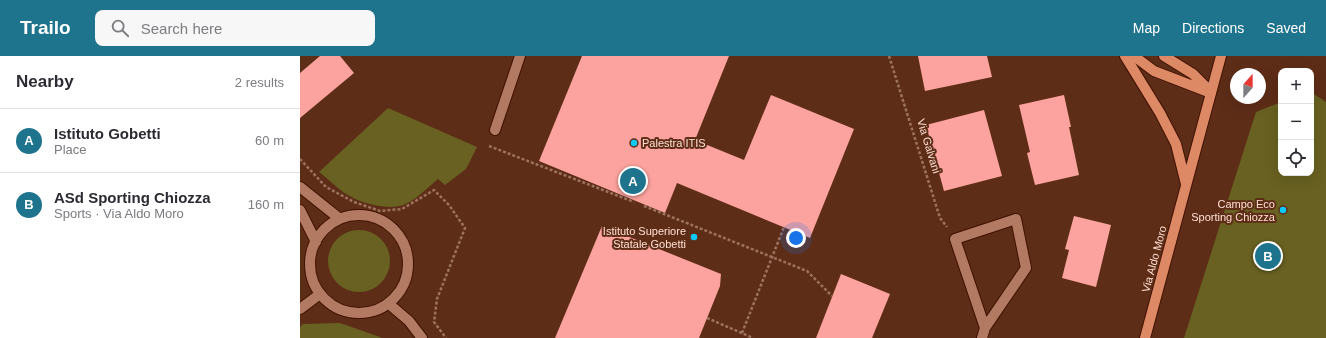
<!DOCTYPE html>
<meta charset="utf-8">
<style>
body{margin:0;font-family:Arial,sans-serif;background:#f7f7f7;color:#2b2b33}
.controls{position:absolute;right:12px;top:12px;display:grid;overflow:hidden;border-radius:8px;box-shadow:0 4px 16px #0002}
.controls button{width:36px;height:36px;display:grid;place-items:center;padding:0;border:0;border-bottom:1px solid #e1e1e2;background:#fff;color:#2b2b33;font:20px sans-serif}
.compass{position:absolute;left:930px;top:12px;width:36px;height:36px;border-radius:50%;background:#fff;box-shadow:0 4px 16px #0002;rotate:21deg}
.you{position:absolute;left:496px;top:182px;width:14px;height:14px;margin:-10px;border:3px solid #fff;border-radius:50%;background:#1a73e8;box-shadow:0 0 0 6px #1a73e833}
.badge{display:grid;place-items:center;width:26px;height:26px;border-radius:50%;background:#1e738d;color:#fff;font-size:13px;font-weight:700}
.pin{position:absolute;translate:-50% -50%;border:2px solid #fff;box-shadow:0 1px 4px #0006}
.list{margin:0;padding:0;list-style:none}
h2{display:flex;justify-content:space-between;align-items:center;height:52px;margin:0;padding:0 16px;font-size:17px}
h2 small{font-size:13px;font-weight:400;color:#7c7c81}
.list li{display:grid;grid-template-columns:26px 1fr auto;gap:12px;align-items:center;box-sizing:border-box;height:64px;padding:0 16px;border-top:1px solid #e1e1e2}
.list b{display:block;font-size:15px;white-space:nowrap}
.list p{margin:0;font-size:13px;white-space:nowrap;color:#7c7c81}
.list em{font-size:13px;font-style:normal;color:#7c7c81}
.icon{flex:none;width:22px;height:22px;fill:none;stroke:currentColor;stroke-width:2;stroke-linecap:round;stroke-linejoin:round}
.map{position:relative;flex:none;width:1026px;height:282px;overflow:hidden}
header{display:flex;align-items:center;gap:24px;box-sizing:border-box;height:56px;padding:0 20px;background:#1e738d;color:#fff}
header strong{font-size:19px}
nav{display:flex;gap:22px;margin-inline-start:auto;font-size:14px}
.search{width:280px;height:36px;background:#f7f7f7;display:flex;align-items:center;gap:10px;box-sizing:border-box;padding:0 14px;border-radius:8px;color:#7c7c81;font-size:15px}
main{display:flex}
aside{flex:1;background:#fff}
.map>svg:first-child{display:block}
.green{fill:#686121}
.building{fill:#fca39f}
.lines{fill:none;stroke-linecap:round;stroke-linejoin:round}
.minor-casing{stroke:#411200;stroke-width:12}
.major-casing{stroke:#411200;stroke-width:12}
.path{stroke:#9c725f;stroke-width:2.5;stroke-dasharray:3 2;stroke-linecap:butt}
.minor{stroke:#b37a63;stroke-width:10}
.major{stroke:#dd8966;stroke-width:10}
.poi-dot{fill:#0dcafa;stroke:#5e2d17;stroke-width:1.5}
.labels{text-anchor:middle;stroke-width:4;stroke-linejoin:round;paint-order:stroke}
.poi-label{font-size:11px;fill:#ffdfd2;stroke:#5e2d17;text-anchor:end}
.street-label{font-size:11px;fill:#ffdfd2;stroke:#5e2d17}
</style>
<header>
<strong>Trailo</strong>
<div class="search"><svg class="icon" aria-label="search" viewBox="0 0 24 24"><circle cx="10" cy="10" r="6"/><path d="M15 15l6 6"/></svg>Search here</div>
<nav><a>Map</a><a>Directions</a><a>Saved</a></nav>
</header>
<main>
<aside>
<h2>Nearby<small>2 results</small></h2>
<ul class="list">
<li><span class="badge">A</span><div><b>Istituto Gobetti</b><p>Place</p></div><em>60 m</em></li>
<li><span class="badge">B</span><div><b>ASd Sporting Chiozza</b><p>Sports · Via Aldo Moro</p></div><em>160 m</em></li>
</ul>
</aside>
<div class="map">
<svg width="1026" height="282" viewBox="0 0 1026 282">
<rect width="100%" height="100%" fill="#5e2d17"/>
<!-- green -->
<path class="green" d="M1011 36 1026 46V282H884L956 56 981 46V117H1011Z
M88 52 177 91 166 113 145 129 138 123C128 131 115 145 103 149 86 155 57 146 43 136 35 130 27 122 19 116Z
M28 205a31 31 0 1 1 62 0a31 31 0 1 1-62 0Z
M40 267 80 281 82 282H0V271L3 268Z"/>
<!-- building -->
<path class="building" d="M20 0H40L54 17 0 62V17Z
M282 0H429L395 84 444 104 471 39 554 73 510 182 377 127 365 157 239 105Z
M618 0H687L692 21 625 35Z
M764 39 771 71H769L779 119 735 129 727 97 730 96 719 49Z
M684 54 702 120 644 135 626 69Z
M774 160 811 169 796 231 762 222 769 194 765 193Z
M302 170 421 218 420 230 399 282H255Z
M541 218 590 238 572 282H516Z"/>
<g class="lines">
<defs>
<path id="minor" d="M195 74 220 0
M0 131 40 163
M0 154 16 186
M10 208a49 49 0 1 1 98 0a49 49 0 1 1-98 0Z
M89 248 109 265 122 282
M0 253 20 238
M682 282 685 272 726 212 716 163 655 183 685 272"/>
<path id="major" d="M825 0 860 57 876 88 886 128
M834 0 854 15 911 37
M864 0 893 18 910 35
M845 282 921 0"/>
</defs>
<!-- minor casing -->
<use href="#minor" class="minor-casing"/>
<!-- major casing -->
<use href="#major" class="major-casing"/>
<!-- path -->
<path class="path" d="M589 0 640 162 647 171
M189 90 334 146
M0 103 26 131 54 146 80 155 102 153 134 134 149 149 165 172 137 243 134 266 146 282
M344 150 507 215 532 240
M407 262 453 282
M442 277 484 171"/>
<!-- minor -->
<use href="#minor" class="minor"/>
<!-- major -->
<use href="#major" class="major"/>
</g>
<!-- markers -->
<g class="poi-dot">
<circle cx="334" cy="87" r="4"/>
<circle cx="983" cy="154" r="4"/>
<circle cx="394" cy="181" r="4"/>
</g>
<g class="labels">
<!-- poi labels -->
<g class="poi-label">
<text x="342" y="91" text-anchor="start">Palestra ITIS</text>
<text x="975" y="152">Campo Eco<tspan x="975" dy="13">Sporting Chiozza</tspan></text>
<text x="386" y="179">Istituto Superiore<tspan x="386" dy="13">Statale Gobetti</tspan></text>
</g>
<!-- street labels -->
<g class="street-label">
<text transform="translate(629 90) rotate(73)" y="4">Via Galvani</text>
<text transform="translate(854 203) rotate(-75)" y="4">Via Aldo Moro</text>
</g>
</g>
</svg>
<div class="controls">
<button>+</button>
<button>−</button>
<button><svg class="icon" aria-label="locate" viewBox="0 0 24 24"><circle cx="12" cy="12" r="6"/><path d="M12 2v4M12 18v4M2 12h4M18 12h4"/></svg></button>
</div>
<svg class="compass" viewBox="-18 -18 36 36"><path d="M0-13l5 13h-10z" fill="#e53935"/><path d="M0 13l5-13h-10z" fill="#7c7c81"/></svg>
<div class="you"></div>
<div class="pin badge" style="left:333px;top:125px">A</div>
<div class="pin badge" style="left:968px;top:200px">B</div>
</div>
</main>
